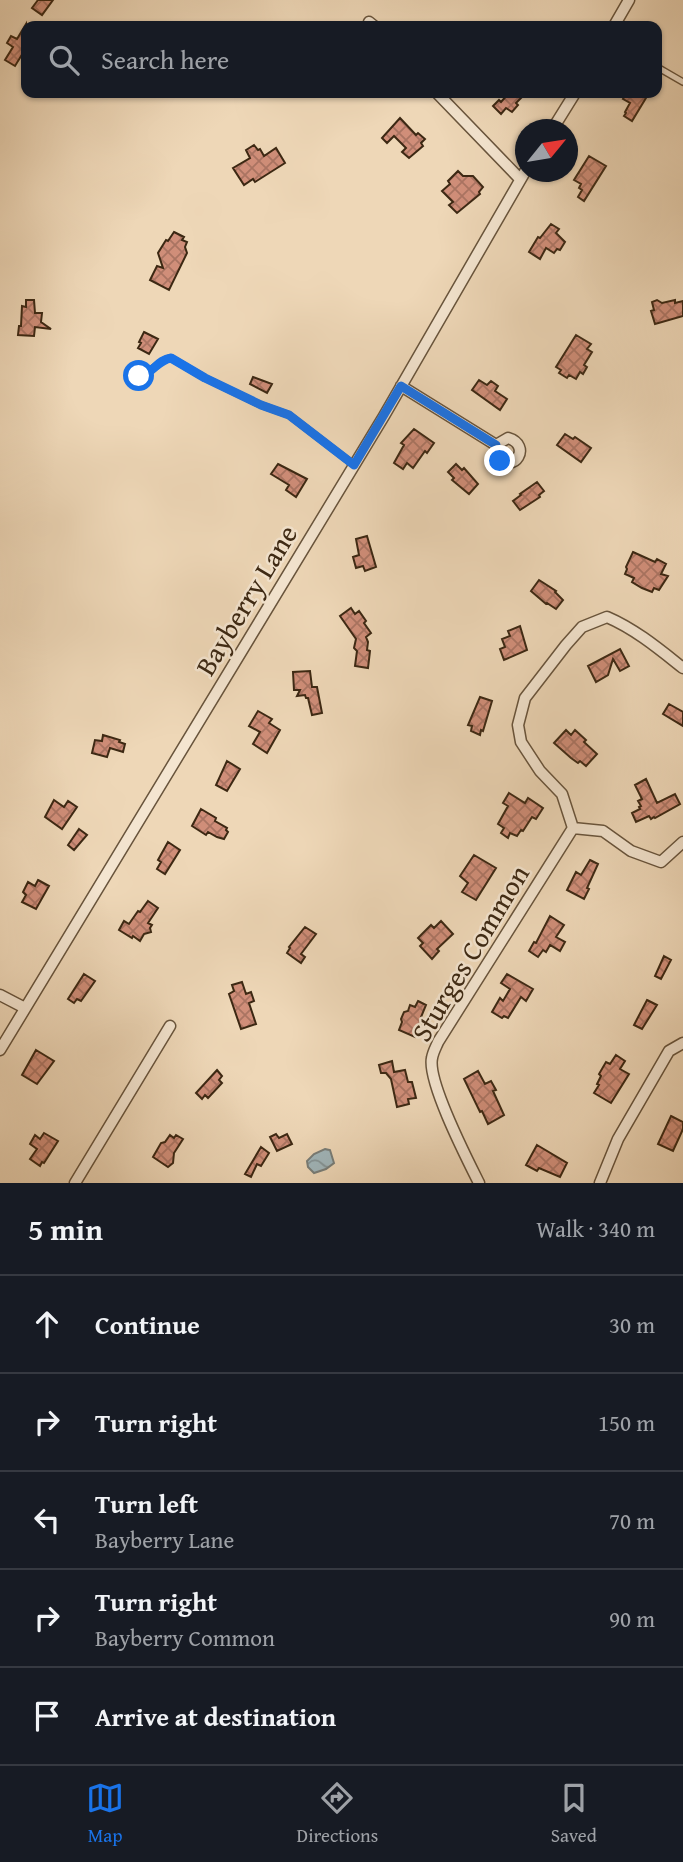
<!DOCTYPE html>
<meta charset="utf-8">
<style>
body{margin:0;font-family:"Gentium Book Plus",serif;background:#20242c;color:#f1f3f6}
.compass{position:absolute;left:515px;top:119px;width:63px;height:63px;border-radius:50%;background:#171b24;box-shadow:0 2px 5px #0004;rotate:60deg}
.stop{position:absolute;width:21px;height:21px;margin:-16px;border:5px solid #1a73e8;border-radius:50%;background:#fff}
.stop.end{background:#1a73e8;border-color:#fff;box-shadow:0 2px 7px #0008}
.list{margin:0;padding:0;list-style:none}
h2{display:flex;justify-content:space-between;align-items:center;height:91px;margin:0;padding:0 28px;font-size:30px}
h2 small{font-size:23px;font-weight:400;color:#9ea1a6}
.list li{display:grid;grid-template-columns:46px 1fr auto;gap:21px;align-items:center;box-sizing:border-box;height:98px;padding:0 28px;border-top:2px solid #363941}
.list b{display:block;font-size:26px;white-space:nowrap}
.list p{margin:0;font-size:23px;white-space:nowrap;color:#9ea1a6}
.list em{font-size:23px;font-style:normal;color:#9ea1a6}
.icon{flex:none;width:38px;height:38px;fill:none;stroke:currentColor;stroke-width:2;stroke-linecap:round;stroke-linejoin:round}
.map{position:relative;flex:none;width:683px;height:1183px;overflow:hidden}
.search{position:absolute;background:#171b24;box-shadow:0 2px 5px #0004;left:21px;right:21px;top:21px;height:77px;display:flex;align-items:center;gap:18px;box-sizing:border-box;padding:0 24px;border-radius:14px;color:#9ea1a6;font-size:26px}
.sheet{height:581px;background:#171b24}
nav{display:flex;justify-content:space-around;align-items:center;box-sizing:border-box;height:98px;border-top:2px solid #363941;background:#171b24;font-size:19px;color:#9ea1a6}
nav a{display:grid;justify-items:center;gap:4px}
nav .on{color:#1a73e8}
.map>svg:first-child{display:block}
.water{fill:url(#water-waves);stroke:#787d78;stroke-width:2}
.building{fill:url(#building-cross-hatch);stroke:#3c2813;stroke-width:2}
.lines{fill:none;stroke-linecap:round;stroke-linejoin:round}
.service-casing{stroke:#68543c;stroke-width:8}
.minor-casing{stroke:#68543c;stroke-width:13}
.service{stroke:#f4e5d0;stroke-width:5}
.minor{stroke:#f4e5d0;stroke-width:10}
.route{stroke:#1a73e8;stroke-width:9}
.labels{text-anchor:middle;stroke-width:5;stroke-linejoin:round;paint-order:stroke}
.street-label{font-size:28px;fill:#3c2813;stroke:#f4e5d0}
</style>
<div class="map">
<svg width="683" height="1183" viewBox="0 0 683 1183">
<defs>
<pattern id="water-waves" width="16" height="10" patternUnits="userSpaceOnUse" patternTransform="scale(1.75)"><rect width="16" height="10" fill="#a0b6bb"/><path d="M0 5q4-4 8 0t8 0" fill="none" stroke="#849497"/></pattern>
<pattern id="building-cross-hatch" width="8" height="8" patternUnits="userSpaceOnUse" patternTransform="scale(1.75)"><rect width="8" height="8" fill="#d08e79"/><path d="M0 0l8 8M0 8l8-8" fill="none" stroke="#aa7462"/></pattern>
</defs>
<rect width="100%" height="100%" fill="#eed7b7"/>
<filter id="stains"><feTurbulence type="fractalNoise" baseFrequency=".00286" numOctaves="4"/><feColorMatrix values="0 0 0 0 .2 0 0 0 0 .09 0 0 0 0 .02 0 0 0 .5 -.17"/></filter>
<radialGradient id="worn" r=".72"><stop offset=".6" stop-color="#630" stop-opacity="0"/><stop offset="1" stop-color="#630" stop-opacity=".3"/></radialGradient>
<!-- water -->
<path class="water" d="M325 1149 330 1150 334 1163 326 1169 314 1173 308 1167 307 1161 314 1154Z"/>
<!-- building -->
<path class="building" d="M38 0H53L42 15 32 8Z
M26 24V48L15 66 5 60 13 47 7 43 11 36 17 39Z
M509 93H526L516 103 518 105 512 112 506 108 501 114 493 106 499 100 501 102Z
M627 93H649L632 121 624 116 626 113 625 112 630 103 623 99Z
M400 118 416 135 418 133 425 139 421 143 423 146 409 158 402 152 406 148 394 136 387 143 382 138Z
M254 145 258 150 260 149 264 156 276 148 285 163 255 182 253 179 244 185 233 168 250 158 246 150Z
M589 156 606 166 584 201 578 197 582 190 579 188 581 184 574 180Z
M458 171 463 176H473L483 187 479 192 480 194 457 213 449 205 453 202 442 191 450 184 448 181Z
M551 224 559 229 556 233 565 242 560 250 557 249 554 253 546 248 540 259 529 252 538 237 540 238Z
M174 232 184 237 182 240 187 242 185 247 187 253 169 290 150 280 157 266 163 268 158 253 166 240 168 241Z
M26 300H34L35 313H42L41 322 51 329 35 327 34 336 18 335 19 326H21L22 306 26 307Z
M657 300 662 303 675 300V303L683 301V316L655 324 651 311 654 310 652 302Z
M144 332 158 339 149 354 138 348 141 343 139 342Z
M576 335 591 344 587 349 592 352 584 365 587 367 583 374 580 372 576 379 569 375 567 378 559 373 561 370 556 367Z
M253 377 272 384 267 393 250 384Z
M479 380 487 385 491 381 498 386 495 391 507 399 500 410 472 390Z
M414 429 434 443 427 453 425 451 413 468 407 463 403 469 394 463 404 445 401 443Z
M565 434 573 439 575 437 591 448 581 462 557 445Z
M278 464 307 479 296 497 286 490 289 485 271 474Z
M456 464 462 470 464 468 478 484 469 494 452 480 454 478 448 472Z
M537 482 544 491 539 495 540 497 520 510 513 501 521 495 520 494Z
M367 536 376 567 365 571 363 566 356 568 353 557 359 555 356 539Z
M633 552 655 562 657 559 666 564 661 574 668 576 659 590 654 588 652 592 642 588 632 582 634 578 625 574 627 569 626 567Z
M539 580 556 591 555 592 563 600 556 609 547 603 546 604 531 591Z
M351 608 355 614 359 611 366 621 364 623 371 633 366 637 368 642 367 650 370 651 368 668 355 666 357 651 354 648 356 639 340 616Z
M520 626 527 650 504 660 500 649 505 647 502 639 510 636 508 631Z
M620 649 629 666 620 671 613 659 608 675 596 682 588 666Z
M310 671 312 687H317L322 713 312 715 308 698H306L305 695 297 696 300 690H294L293 672Z
M480 697 492 701 483 731 481 730 480 735 471 731 472 726 468 725Z
M669 704 683 712V726L663 714Z
M258 711 272 719 269 723 280 730 267 753 253 744 260 732 249 726Z
M566 730 571 735 575 730 586 740 584 742 597 754 586 766 580 761 578 763 571 758 554 743Z
M103 735 120 740 119 742 125 744 123 752 110 748 107 757 92 753 95 740 102 741Z
M227 761 240 769 227 791 216 785Z
M646 779 657 803 675 794 680 804 655 818 654 817 651 819 649 816 636 822 632 813 640 809 639 807 641 806 638 801 642 799 635 785Z
M509 793 525 803 528 798 543 808 536 819 532 817 523 831 521 830 517 836 510 833 508 838 501 833 504 828 498 824 508 806 503 803Z
M54 800 64 807 68 801 77 807 62 829 45 817Z
M201 809 216 818 215 821 227 828 226 830 228 832 224 839 217 837 208 832 206 835 192 826Z
M79 829 87 835 74 850 68 845Z
M168 842 180 850 165 874 157 869 161 862 158 860Z
M474 855 496 868 476 900 462 892 468 883 460 876Z
M590 860 598 864 587 888 589 889 584 899 567 890 576 872 581 875Z
M38 880 49 886 36 909 22 902 26 895 23 892 28 882 35 886Z
M148 901 158 908 148 923 152 925 150 928 151 932 144 934 140 941 133 936 132 938 119 930 124 921 129 924 138 911 140 912Z
M550 916 564 925 556 937 565 942 560 951 550 945 546 952 543 950 538 957 529 951 534 942 536 943Z
M441 921 453 934 437 949 439 951 432 959 420 946 423 943 418 938 431 925 434 928Z
M305 927 316 934 301 954 305 957 301 963 287 953 290 948 289 947Z
M664 956 671 960 661 979 655 976Z
M84 974 95 981 81 1001 77 999 74 1003 68 999Z
M507 974 533 989 526 1001 521 997 508 1018 504 1016 502 1018 492 1012 500 998 503 1001 510 989 501 983Z
M242 982 246 994 251 992 254 1001 249 1003 256 1024 241 1029 229 994 234 991 232 985Z
M647 1000 657 1005 642 1029 634 1025Z
M418 1001 426 1005 421 1017 424 1019 415 1037 399 1030 402 1022 401 1019 404 1012 408 1011 410 1005 415 1007Z
M36 1050 54 1061 37 1084 22 1075Z
M616 1055 625 1061 620 1069 629 1074 611 1103 594 1093 599 1085 597 1084 601 1076 599 1074 606 1062 610 1064Z
M392 1061 394 1072 405 1070 408 1082H412L416 1098 408 1099 409 1104 397 1107 391 1079 386 1073H381L379 1065Z
M217 1070 222 1076 219 1080 222 1083 208 1098 205 1095 202 1099 196 1093Z
M478 1071 485 1084 491 1081 496 1090 493 1091 504 1115 488 1124 482 1111 480 1112 464 1079Z
M671 1116 683 1122V1129L673 1151 658 1144Z
M44 1133 58 1141 44 1163 42 1162 40 1166 30 1159 37 1149 30 1144 35 1135 40 1139Z
M276 1134 279 1138 287 1134 292 1144 277 1151 270 1137Z
M170 1135 174 1138 176 1135 183 1139 174 1153 173 1163 168 1167 153 1157 161 1143 165 1142Z
M537 1145 567 1163 560 1177 539 1168 537 1171 526 1165Z
M261 1147 269 1153 261 1166 257 1164 251 1177 245 1174Z"/>
<g class="lines">
<defs>
<path id="service" d="M657 67 683 82
M139 375C153 374 157 360 171 358L205 378 261 405 289 415 354 465"/>
<path id="minor" d="M369 22 374 26
M614 26 629 0
M437 93 520 179
M552 130 575 93
M401 386 496 445 508 438C532 445 515 475 496 457V445
M573 828 603 831 631 851 661 862 683 842
M0 995 25 1008
M0 1050 384 416 526 170
M75 1183 170 1026
M479 1183C467 1159 427 1081 432 1058 433 1052 436 1047 438 1042L573 828 562 794 540 771 521 742 518 725 525 698 566 645 582 627 607 617C635 629 659 649 683 668
M600 1183 618 1139 669 1051 683 1043"/>
</defs>
<!-- service casing -->
<use href="#service" class="service-casing"/>
<!-- minor casing -->
<use href="#minor" class="minor-casing"/>
<!-- service -->
<use href="#service" class="service"/>
<!-- minor -->
<use href="#minor" class="minor"/>
</g>
<g class="lines">
<!-- route -->
<path class="route" d="M139 376C153 374 157 360 171 358L205 378 261 405 289 415 354 465 401 386 496 445V457L500 461"/>
</g>
<g class="labels">
<!-- street labels -->
<g class="street-label">
<text transform="translate(246 600) rotate(-59)" y="10">Bayberry Lane</text>
<text transform="translate(470 953) rotate(-59)" y="10">Sturges Common</text>
</g>
</g>
<rect width="100%" height="100%" filter="url(#stains)"/>
<rect width="100%" height="100%" fill="url(#worn)"/>
</svg>
<svg class="compass" viewBox="-18 -18 36 36"><path d="M0-13l5 13h-10z" fill="#e53935"/><path d="M0 13l5-13h-10z" fill="#9ea1a6"/></svg>
<div class="stop" style="left:139px;top:376px"></div>
<div class="stop end" style="left:500px;top:461px"></div>
<div class="search"><svg class="icon" aria-label="search" viewBox="0 0 24 24"><circle cx="10" cy="10" r="6"/><path d="M15 15l6 6"/></svg>Search here</div>
</div>
<section class="sheet">
<h2>5 min<small>Walk · 340 m</small></h2>
<ul class="list">
<li><svg class="icon" aria-label="ahead" viewBox="0 0 24 24"><path d="M12 20V5M6 11l6-6 6 6"/></svg><div><b>Continue</b></div><em>30 m</em></li>
<li><svg class="icon" aria-label="right" viewBox="0 0 24 24"><path d="M7 20v-9h11M14 6l5 5-5 5"/></svg><div><b>Turn right</b></div><em>150 m</em></li>
<li><svg class="icon" aria-label="left" viewBox="0 0 24 24"><path d="M17 20v-9H6M10 6l-5 5 5 5"/></svg><div><b>Turn left</b><p>Bayberry Lane</p></div><em>70 m</em></li>
<li><svg class="icon" aria-label="right" viewBox="0 0 24 24"><path d="M7 20v-9h11M14 6l5 5-5 5"/></svg><div><b>Turn right</b><p>Bayberry Common</p></div><em>90 m</em></li>
<li><svg class="icon" aria-label="arrive" viewBox="0 0 24 24"><path d="M6 21V4h12l-3 4 3 4H6"/></svg><div><b>Arrive at destination</b></div></li>
</ul>
</section>
<nav>
<a class="on"><svg class="icon" aria-label="map" viewBox="0 0 24 24"><path d="M3 6l6-2 6 2 6-2v14l-6 2-6-2-6 2zM9 4v14M15 6v14"/></svg>Map</a>
<a><svg class="icon" aria-label="directions" viewBox="0 0 24 24"><path d="M12 3l9 9-9 9-9-9zM9 14v-3h6M13 9l2 2-2 2"/></svg>Directions</a>
<a><svg class="icon" aria-label="saved" viewBox="0 0 24 24"><path d="M7 4h10v16l-5-4-5 4z"/></svg>Saved</a>
</nav>
